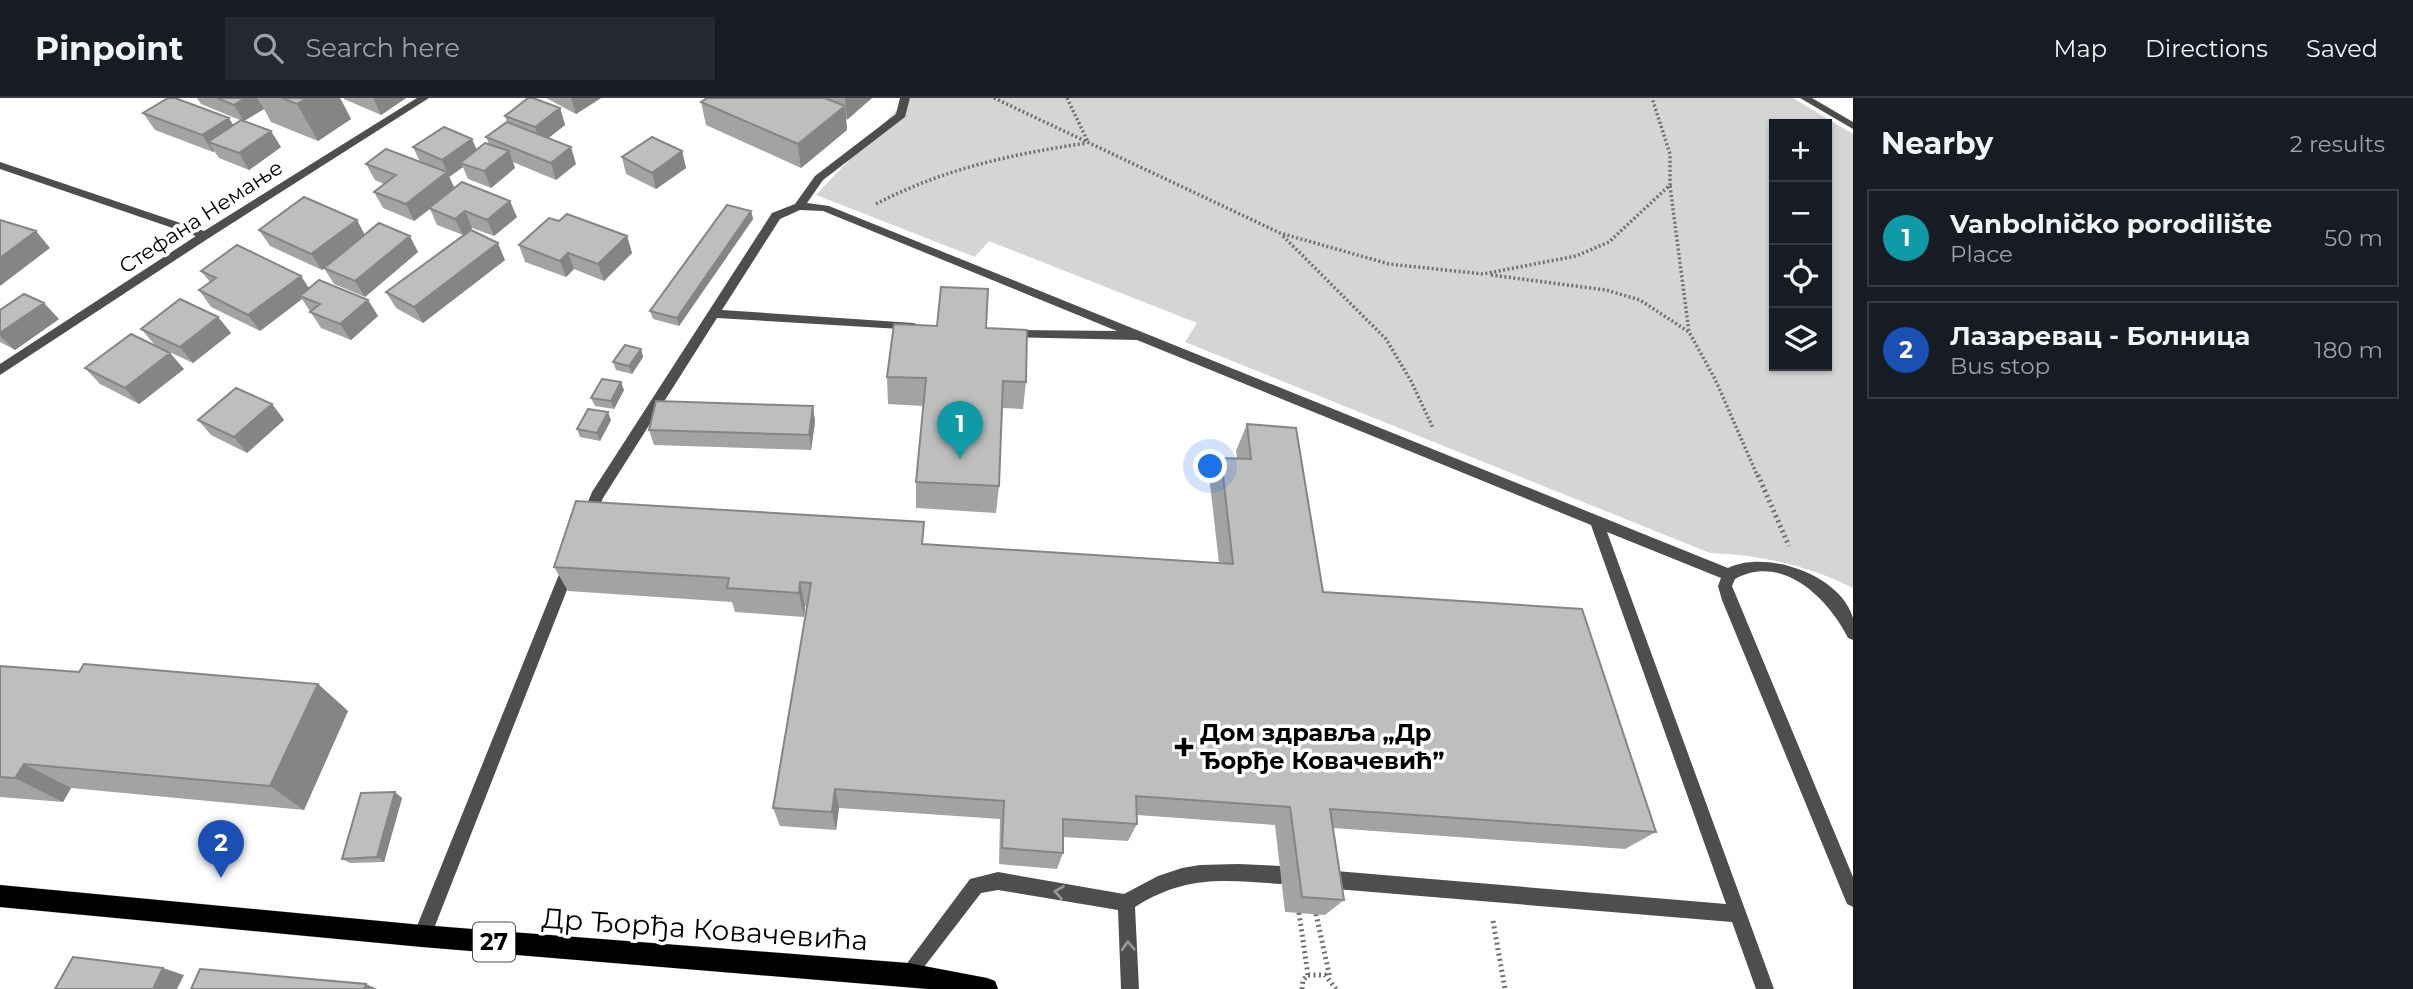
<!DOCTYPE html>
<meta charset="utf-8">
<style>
body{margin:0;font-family:Montserrat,sans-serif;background:#242831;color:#f1f3f6}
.controls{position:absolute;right:21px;top:21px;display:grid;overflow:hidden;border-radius:0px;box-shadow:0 2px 5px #0004}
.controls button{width:63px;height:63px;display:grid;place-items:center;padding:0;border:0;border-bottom:2px solid #363941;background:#171b24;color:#f1f3f6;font:35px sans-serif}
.you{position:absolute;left:1211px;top:369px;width:24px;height:24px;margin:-18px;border:5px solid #fff;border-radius:50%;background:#1a73e8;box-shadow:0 0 0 10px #1a73e833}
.badge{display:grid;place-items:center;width:46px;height:46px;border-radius:50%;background:#858687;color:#fff;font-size:23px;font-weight:700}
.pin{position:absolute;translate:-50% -58px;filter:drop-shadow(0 2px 4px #0008)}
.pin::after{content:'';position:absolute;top:37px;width:24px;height:21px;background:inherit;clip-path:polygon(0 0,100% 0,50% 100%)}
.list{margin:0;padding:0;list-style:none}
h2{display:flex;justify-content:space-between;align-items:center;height:91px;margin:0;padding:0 28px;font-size:30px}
h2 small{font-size:23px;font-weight:400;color:#9ea1a6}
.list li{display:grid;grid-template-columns:46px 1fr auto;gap:21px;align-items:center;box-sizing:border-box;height:98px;margin:0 14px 14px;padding:0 14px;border:2px solid #363941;border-radius:0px}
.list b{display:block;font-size:26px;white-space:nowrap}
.list p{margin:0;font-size:23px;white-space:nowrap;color:#9ea1a6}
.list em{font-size:23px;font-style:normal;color:#9ea1a6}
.icon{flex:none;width:38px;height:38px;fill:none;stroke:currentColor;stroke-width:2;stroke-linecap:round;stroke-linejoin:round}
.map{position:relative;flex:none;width:1853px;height:891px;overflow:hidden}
header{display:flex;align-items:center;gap:42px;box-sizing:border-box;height:98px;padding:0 35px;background:#171b24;border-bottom:2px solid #363941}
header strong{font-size:33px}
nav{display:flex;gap:38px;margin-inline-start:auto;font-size:24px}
.search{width:490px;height:63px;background:#242831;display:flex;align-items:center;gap:18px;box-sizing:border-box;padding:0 24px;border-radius:0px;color:#9ea1a6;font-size:26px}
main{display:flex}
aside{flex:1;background:#171b24}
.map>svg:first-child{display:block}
.green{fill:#d5d5d5;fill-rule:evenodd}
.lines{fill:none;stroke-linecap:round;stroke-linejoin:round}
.primary-casing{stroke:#dbdbdb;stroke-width:1}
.path-far1{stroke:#707070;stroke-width:3.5;stroke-dasharray:2 2.5;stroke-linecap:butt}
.path{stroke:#707070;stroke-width:5;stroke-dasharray:2 3.5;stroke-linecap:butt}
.service{fill:#4e4e4e;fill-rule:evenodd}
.minor{fill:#4e4e4e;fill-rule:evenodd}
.tertiary{fill:#4e4e4e;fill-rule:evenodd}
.primary{fill:#000;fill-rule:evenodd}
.wall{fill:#a3a3a3}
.shaded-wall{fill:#858585}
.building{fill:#bebebe;stroke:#858585;stroke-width:2}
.oneway{stroke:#959595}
.poi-dot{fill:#000;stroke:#fff;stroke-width:2.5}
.labels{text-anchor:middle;stroke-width:7;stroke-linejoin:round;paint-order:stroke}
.far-street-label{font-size:21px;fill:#000;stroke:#fff}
.shield{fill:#fff;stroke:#4c4c4c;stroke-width:2}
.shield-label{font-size:23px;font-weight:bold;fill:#000}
.poi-label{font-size:24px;font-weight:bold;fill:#000;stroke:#fff;text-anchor:start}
.near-street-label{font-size:28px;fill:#000;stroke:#fff}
</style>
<header>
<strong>Pinpoint</strong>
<div class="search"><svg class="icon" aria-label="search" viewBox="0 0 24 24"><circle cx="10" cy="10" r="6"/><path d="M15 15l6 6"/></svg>Search here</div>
<nav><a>Map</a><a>Directions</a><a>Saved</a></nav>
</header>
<main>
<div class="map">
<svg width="1853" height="891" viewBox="0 0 1853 891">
<rect width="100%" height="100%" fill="#fff"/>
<!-- green -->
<path class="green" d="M908 0H1793L1853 36V490C1808 467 1760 457 1710 455L1185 244 1197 225 989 143 975 159 816 97ZM1774 26H1827V268H1774Z"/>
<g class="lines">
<defs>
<path id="primary" d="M0 787 422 827 908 865 987 880 995 883 998 891H928L422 849 0 809Z"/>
</defs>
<!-- primary casing -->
<use href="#primary" class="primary-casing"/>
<!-- path-far1 -->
<path class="path-far1" d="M994 0 1280 135 1389 166 1483 176 1576 158 1609 144 1670 87V56L1652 0
M1067 0 1088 44
M1670 88 1689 234
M876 106C943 71 1012 56 1087 45
M1283 138 1386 241 1411 283 1433 330
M1491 177 1606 192 1640 202 1689 234 1715 281 1758 379"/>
<!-- path -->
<path class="path" d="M1758 377 1789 448
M1299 815 1308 877 1303 882 1302 891
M1316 816 1330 880
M1493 823 1505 891
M1308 877H1325L1336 891"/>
<!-- service -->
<path class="service" d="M900 0H910L905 19 823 82 807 105 829 108 1728 470C1766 451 1841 477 1853 520 1853 526 1853 535 1853 542L1848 540C1828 500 1782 455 1735 481L1732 488 1853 779V809L1847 806 1722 502 1718 488 1721 480 1607 434 1774 891H1756L1732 824 1324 790 1318 787 1315 781 1318 775 1324 772 1726 806 1591 427 1137 242 1004 239 1002 236 1008 232 1117 233 823 113 800 112 780 121 722 212 913 225 917 226 919 229 917 232 717 220 603 400 593 425H583L581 421 592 394 772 115 795 106 815 78 896 16Z
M569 463 574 465 576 469 431 838 428 844 422 847 416 844 413 838 562 469 564 465Z
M1238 766 1281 768 1287 771 1290 777 1287 783 1281 786C1223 782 1186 777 1135 809L1139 891H1121L1118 812 998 792 981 795 914 882 908 885 902 882 899 876 970 781 998 774 1124 796 1158 778 1182 770 1200 767Z"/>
<!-- minor -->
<path class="minor" d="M1800 0H1812L1853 24V31Z"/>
<!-- tertiary -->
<path class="tertiary" d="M417 0H429L209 140 0 277V266L196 138 0 71V64L204 133Z"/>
<!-- primary -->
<use href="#primary" class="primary"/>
</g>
<!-- wall -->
<path class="wall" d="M197 0H340L351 21 318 43 271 24 264 11 244 23 281 49 249 72 219 60 214 53 213 54 155 32 143 15 233 27 240 22 201 6Z
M344 0H406L381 17 344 1Z
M546 0H601L576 16Z
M707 0H872L846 21 847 32 801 70 706 27 701 4Z
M560 10 565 27 548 40 576 66 556 82 513 64 515 70 491 90 468 81 463 69 449 79 454 90 517 119 494 138 472 130 463 137 437 127 430 111 414 123 383 110 374 94 384 86 375 82 366 66 420 64 413 49 477 52 489 46 486 39 507 24 505 18Z
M682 53 686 70 656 91 626 76 622 59Z
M751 113 753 121 679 228 653 221 650 213Z
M559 123 627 138 632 155 604 183 574 171 566 179 525 164 519 147Z
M259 132 365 137 418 154 365 199 334 186 324 170 322 172 270 148Z
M505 162 423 225 396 210 386 194Z
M201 173 301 178 309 190 368 202 378 218 351 242 321 230 302 201 260 233 211 209 199 192 210 184Z
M0 211 1 212 59 221 15 252 0 244Z
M218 219 231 235 193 265 155 247 141 231Z
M986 230 1026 284 1023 311 1002 310 999 388 996 415 916 410V384L923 308 888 306 887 279Z
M641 251 643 259 632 276 616 272 613 264Z
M85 270 184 271 139 306 100 286Z
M624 292 614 311 595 308 591 300Z
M272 306 284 322 247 355 211 337 198 322Z
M813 308 815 324 811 352 654 347 649 332Z
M611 322 600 343 580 339 577 331Z
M1247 326 1323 494 1656 734 1625 751 1333 730 1344 802 1325 817 1285 814 1275 727 1137 717V726L1128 743 1063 739V755L1057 771 999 766 1000 721 839 710 836 732 780 728 773 710 807 509 805 508 804 519 735 514 732 504 568 493 554 469 924 447 1219 465 1210 386 1221 360H1237L1236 353Z
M0 568 79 574 318 586 348 613 304 712 71 690 63 704 0 699Z
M402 700 384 764 350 765 342 761Z"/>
<!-- shaded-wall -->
<path class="shaded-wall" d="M245 0H257L264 11 244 23 234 7Z
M307 0H340L351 21 318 43 297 6Z
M373 0H406L381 17Z
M571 0H601L576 16Z
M845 0H872L847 22Z
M845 8 847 32 801 70 798 46Z
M560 10 565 27 541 46 535 29Z
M229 20 239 36 208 44 214 53 213 54 202 37Z
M271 33 281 49 249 72 239 55Z
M472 41 479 57 460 65 463 69 449 79 442 62Z
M571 49 576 66 556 82 551 65Z
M509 53 515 70 491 90 484 73Z
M682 53 686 70 656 91 652 75Z
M447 74 455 91 414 123 406 106Z
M510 103 517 119 494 138 487 122Z
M465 113 472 130 463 137 455 121Z
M751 113 753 121 679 228 677 220Z
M357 122 366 139 322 172 311 156Z
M36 133 50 150 0 188V160Z
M410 138 418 154 365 199 355 183Z
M627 138 632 155 604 183 598 166Z
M498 145 505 162 423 225 414 209Z
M568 155 574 171 566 179 560 163Z
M301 178 311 194 300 198 302 201 260 233 248 217Z
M368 202 378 218 351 242 340 226Z
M44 205 59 221 15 252 0 238V235Z
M218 219 231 235 193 265 180 249Z
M641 251 643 259 632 276 629 268Z
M170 255 184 271 139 306 125 290Z
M621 284 624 292 614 311 611 303Z
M272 306 284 322 247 355 234 339Z
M813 308 815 324 811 352 809 337Z
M608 314 611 322 600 343 597 335Z
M800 484 805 508 804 519 799 495Z
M318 586 348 613 304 712 270 688Z
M24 666 71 690 63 704 15 680Z
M835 691 839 710 836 732 832 714Z
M395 694 402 700 384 764 377 759Z
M163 870 184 877 177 891H153Z
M366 886 377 891H364Z"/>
<!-- building -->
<path class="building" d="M168 0H175L229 20 202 37 143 15Z
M217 0H245L234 7Z
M282 0H307L297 6Z
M528 0H533L560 10 535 29 505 18Z
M707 0H825L845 8 798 46 701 4Z
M241 22 271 33 239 55 208 44Z
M507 24 571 49 551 65 486 39Z
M444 29 472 41 442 62 413 49Z
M652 39 682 53 652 75 622 59Z
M485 45 509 53 484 73 460 65Z
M386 51 447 74 406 106 374 94 396 77 366 66Z
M462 84 510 103 487 122 465 113 455 121 429 110Z
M304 99 357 122 311 156 259 132Z
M727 107 751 113 677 220 650 213Z
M567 116 627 138 598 166 568 155 560 163 519 147 549 120 559 123Z
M0 122 36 133 0 160Z
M379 125 410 138 355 183 324 170Z
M471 132 498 145 414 209 386 194Z
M237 147 301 178 248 217 199 192 216 180 201 173Z
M319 182 368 202 340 226 310 214 320 206 300 198Z
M941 189 988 191 986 230 1027 232 1026 284 1003 283 999 388 916 384 926 280 887 279 894 226 937 228Z
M24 196 44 205 0 235V212Z
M180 201 218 219 180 249 141 231Z
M131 236 170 255 125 290 85 270Z
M625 247 641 251 629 268 613 264Z
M602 281 621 284 611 303 591 300Z
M236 290 272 306 234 339 198 322Z
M656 303 813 308 809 337 649 332Z
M588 311 608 314 597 335 577 331Z
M1247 326 1296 330 1323 494 1582 511 1656 734 1330 711 1344 802 1302 799 1290 709 1136 698 1137 726 1063 721V755L1002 750 1004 703 835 691 832 714 773 710 811 485 800 484 799 495 727 490 729 480 554 469 576 403 924 424 922 446 1233 466 1221 360 1251 361Z
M84 566 318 586 270 688 24 666 15 680 0 679V568L79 574Z
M395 694 377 759 342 761 361 695Z
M73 859 163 870 153 891H55Z
M200 871 366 886 364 891H191Z"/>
<!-- one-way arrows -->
<defs><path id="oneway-chevron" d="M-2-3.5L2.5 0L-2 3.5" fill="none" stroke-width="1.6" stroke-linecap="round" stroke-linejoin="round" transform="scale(1.75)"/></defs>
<g class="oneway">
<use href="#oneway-chevron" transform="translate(1059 794) rotate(-170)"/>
<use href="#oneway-chevron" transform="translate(1128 848) rotate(-93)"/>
</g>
<!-- markers -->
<path class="poi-dot" d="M1180.5 638.5h7v7h7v7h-7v7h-7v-7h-7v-7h7z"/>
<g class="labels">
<!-- far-street labels -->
<g class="far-street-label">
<text transform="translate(201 119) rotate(-33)" y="7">Стефана Немање</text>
</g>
<!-- shield labels -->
<rect class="shield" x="473" y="824.5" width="42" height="39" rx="5"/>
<g class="shield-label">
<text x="494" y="852">27</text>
</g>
<!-- poi labels -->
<g class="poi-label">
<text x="1200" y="643">Дом здравља „Др<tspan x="1200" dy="28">Ђорђе Ковачевић”</tspan></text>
</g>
<!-- near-street labels -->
<g class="near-street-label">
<text transform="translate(705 831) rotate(4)" y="10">Др Ђорђа Ковачевића</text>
</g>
</g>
</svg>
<div class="controls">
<button>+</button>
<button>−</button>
<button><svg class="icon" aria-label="locate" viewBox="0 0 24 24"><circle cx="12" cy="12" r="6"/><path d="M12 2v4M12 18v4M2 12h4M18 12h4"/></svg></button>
<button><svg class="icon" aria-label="layers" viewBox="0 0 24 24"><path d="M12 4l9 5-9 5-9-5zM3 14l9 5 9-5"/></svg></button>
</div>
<div class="you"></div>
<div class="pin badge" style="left:960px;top:361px;background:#0f9aa8">1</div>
<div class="pin badge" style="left:221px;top:780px;background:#1a4fb4">2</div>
</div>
<aside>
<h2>Nearby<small>2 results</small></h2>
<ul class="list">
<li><span class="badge" style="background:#0f9aa8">1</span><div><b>Vanbolničko porodilište</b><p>Place</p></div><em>50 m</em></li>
<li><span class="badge" style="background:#1a4fb4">2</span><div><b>Лазаревац - Болница</b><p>Bus stop</p></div><em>180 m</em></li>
</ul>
</aside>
</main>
